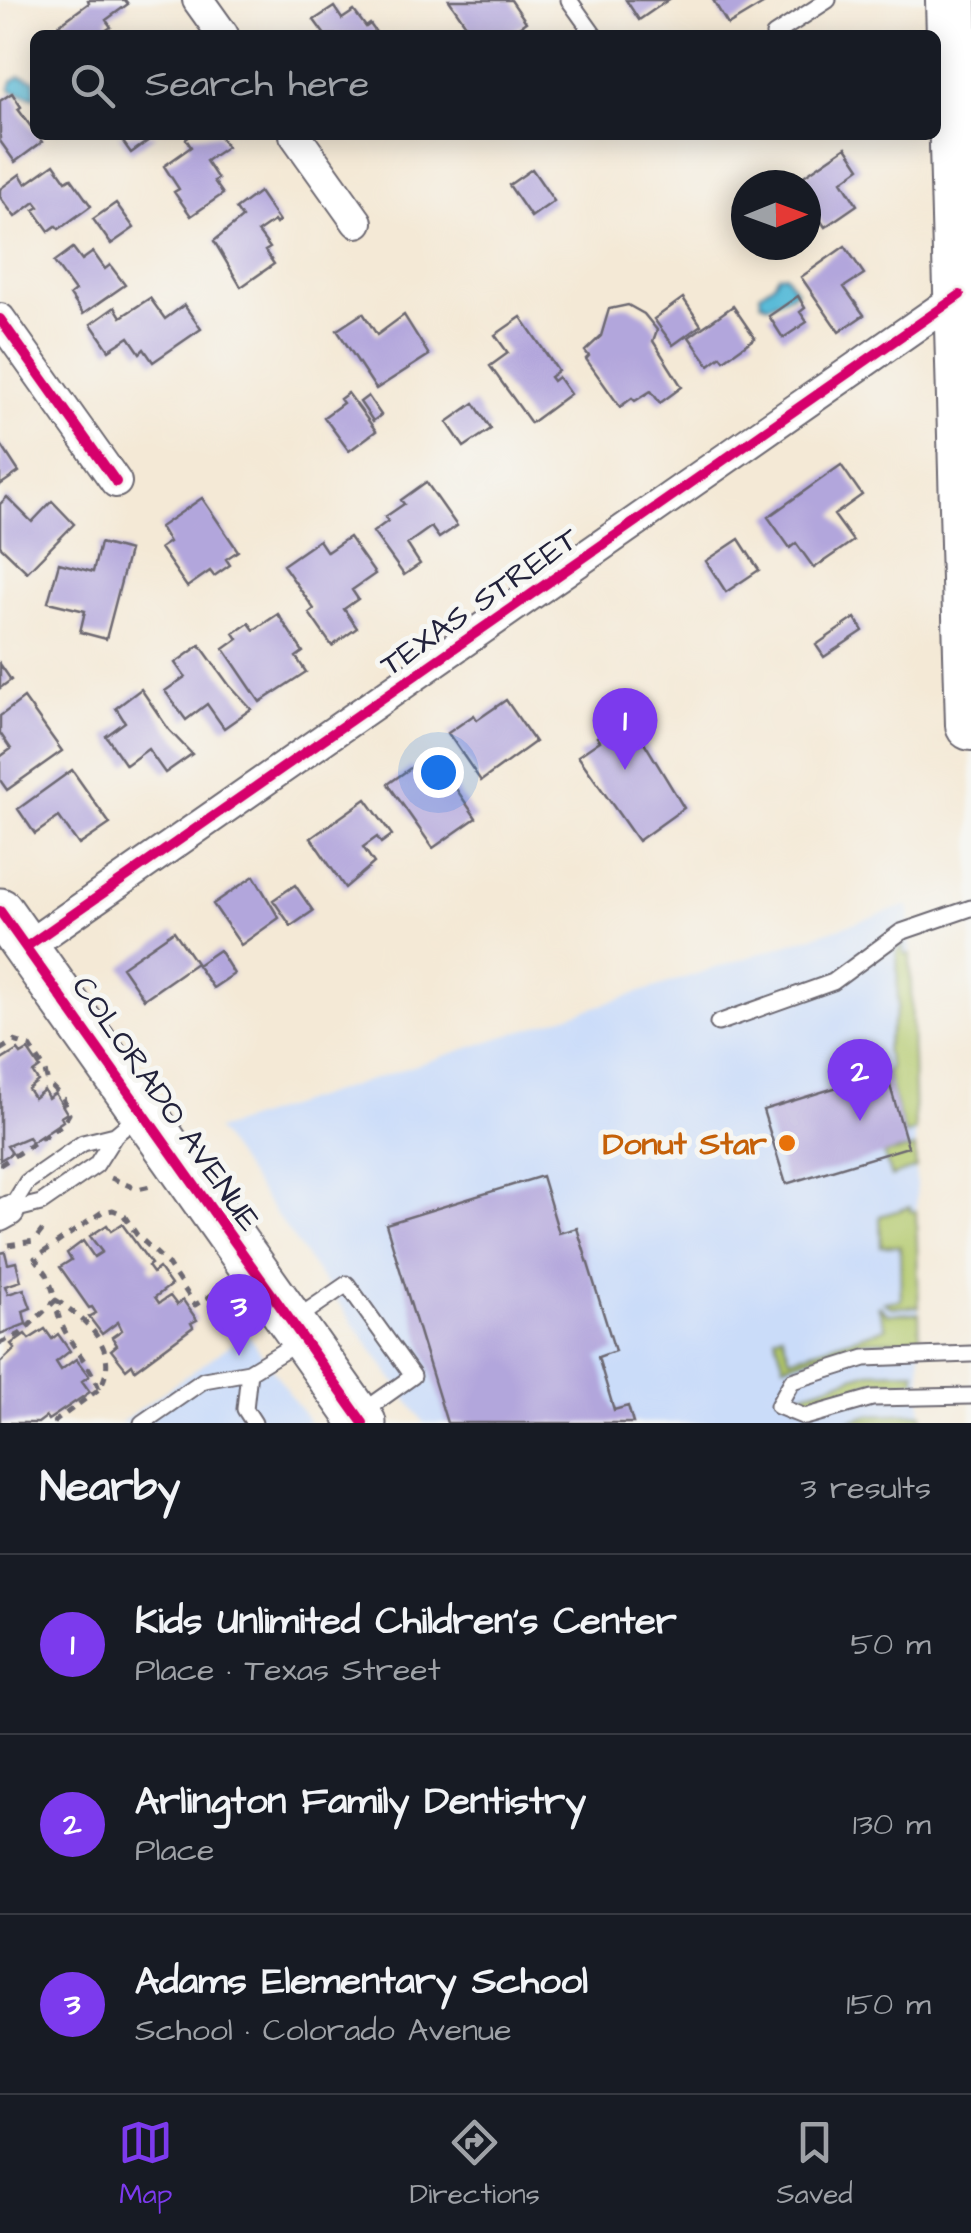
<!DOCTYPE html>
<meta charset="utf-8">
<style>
body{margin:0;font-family:"Architects Daughter",sans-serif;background:#20242c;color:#f1f3f6}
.compass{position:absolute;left:731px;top:170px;width:90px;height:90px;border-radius:50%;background:#171b24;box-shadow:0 5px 25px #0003;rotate:89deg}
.you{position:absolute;left:438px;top:772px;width:35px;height:35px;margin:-25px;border:8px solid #fff;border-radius:50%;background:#1a73e8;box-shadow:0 0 0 15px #1a73e833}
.badge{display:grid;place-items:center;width:65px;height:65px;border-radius:50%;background:#7c3aed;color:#fff;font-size:32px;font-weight:700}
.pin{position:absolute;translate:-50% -82px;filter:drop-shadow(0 2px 5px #0008)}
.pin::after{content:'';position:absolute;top:52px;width:35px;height:30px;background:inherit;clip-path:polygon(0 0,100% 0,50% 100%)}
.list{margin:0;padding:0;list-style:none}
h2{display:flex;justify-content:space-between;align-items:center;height:130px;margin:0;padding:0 40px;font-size:42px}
h2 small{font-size:32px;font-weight:400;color:#9ea1a6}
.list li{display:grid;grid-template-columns:65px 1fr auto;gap:30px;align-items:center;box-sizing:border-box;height:180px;padding:0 40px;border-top:2px solid #363941}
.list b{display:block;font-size:38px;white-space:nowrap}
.list p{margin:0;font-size:32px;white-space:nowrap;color:#9ea1a6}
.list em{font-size:32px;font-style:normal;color:#9ea1a6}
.icon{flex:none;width:55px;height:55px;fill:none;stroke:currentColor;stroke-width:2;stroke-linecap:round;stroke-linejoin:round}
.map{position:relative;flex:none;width:971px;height:1423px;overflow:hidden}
.search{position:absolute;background:#171b24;box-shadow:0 5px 25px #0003;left:30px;right:30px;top:30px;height:110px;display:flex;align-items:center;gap:25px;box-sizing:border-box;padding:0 35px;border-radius:15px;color:#9ea1a6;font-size:38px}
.sheet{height:670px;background:#171b24}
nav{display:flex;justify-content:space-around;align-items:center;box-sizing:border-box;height:140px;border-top:2px solid #363941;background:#171b24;font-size:28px;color:#9ea1a6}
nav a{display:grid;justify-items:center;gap:5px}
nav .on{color:#7c3aed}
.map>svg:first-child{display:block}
.built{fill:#cadcf9}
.green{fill:#b3c96d;stroke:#6a7654;stroke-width:2.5}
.water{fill:#5abbd8;stroke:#3e6e8a;stroke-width:2.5}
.building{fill:#b2a6dc}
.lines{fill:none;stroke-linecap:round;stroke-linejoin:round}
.lane-casing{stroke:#6c6871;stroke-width:19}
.street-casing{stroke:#6c6871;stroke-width:34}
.secondary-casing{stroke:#6c6871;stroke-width:49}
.primary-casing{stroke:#6c6871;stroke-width:54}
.path{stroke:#6c6871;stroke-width:5;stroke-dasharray:8 8;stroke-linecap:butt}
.lane{stroke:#fff;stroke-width:15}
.street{stroke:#fff;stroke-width:30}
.secondary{stroke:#fff;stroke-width:45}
.primary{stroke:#fff;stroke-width:50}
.cycleway-casing{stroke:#f6f6f2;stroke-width:16}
.cycleway{stroke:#d6006c;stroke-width:10}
.food-dot{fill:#e8710a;stroke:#f6f6f2;stroke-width:4}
.labels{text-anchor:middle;stroke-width:10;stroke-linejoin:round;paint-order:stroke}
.street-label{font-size:32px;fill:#22223b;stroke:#f6f6f2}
.food-label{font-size:32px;font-weight:bold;fill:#c56008;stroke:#f6f6f2;text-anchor:end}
</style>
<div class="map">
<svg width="971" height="1423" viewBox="0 0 971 1423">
<rect width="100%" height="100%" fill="#f6f6f2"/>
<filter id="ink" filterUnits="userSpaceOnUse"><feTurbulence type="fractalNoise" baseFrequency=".01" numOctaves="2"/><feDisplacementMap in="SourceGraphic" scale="20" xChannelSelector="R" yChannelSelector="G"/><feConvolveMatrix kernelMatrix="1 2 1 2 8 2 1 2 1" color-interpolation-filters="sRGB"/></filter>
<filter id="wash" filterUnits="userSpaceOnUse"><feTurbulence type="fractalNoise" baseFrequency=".0048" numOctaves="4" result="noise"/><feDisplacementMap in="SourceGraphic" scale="40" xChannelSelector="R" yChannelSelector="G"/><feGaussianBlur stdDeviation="2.25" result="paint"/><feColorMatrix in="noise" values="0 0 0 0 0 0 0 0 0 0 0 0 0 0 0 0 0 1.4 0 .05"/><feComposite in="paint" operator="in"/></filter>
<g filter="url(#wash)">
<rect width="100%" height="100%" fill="#f4e9d6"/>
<!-- built -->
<path class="built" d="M909 905 922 1423H424L216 1130Z
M247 1333 310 1423H120Z"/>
<!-- green -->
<path class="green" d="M903 946 904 954H910L915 1131 905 1135 886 1072 890 1068 885 1049 898 1007 897 951Z
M915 1148 916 1168 891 1177 884 1154Z
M910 1207 911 1211H916L919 1307H891L884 1302 901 1300 900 1246H881L880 1216Z
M878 1305 888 1314 919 1313 920 1340 862 1341 784 1365 775 1336 782 1333 790 1358 886 1328Z
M915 1371V1381L870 1382 796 1405 793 1396 869 1372Z
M922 1413V1423H843L869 1415Z"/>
<!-- water -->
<path class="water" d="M20 76 35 80V98L10 90 12 81Z
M785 274 797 291 769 305 761 302 760 293 773 284 778 275Z"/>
<g id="blocks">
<!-- building -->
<path class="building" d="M88 0H125L128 4 106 20 111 27 105 31 108 35H62L56 27 89 3Z
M449 0H511L526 22 507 35H473Z
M626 0H668L639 20Z
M713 0H760L763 4 728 25Z
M334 7 342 19 354 11 366 27 370 24 378 35H325L314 20Z
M12 93 21 107 18 109 42 142 15 162 0 141V101Z
M118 135H156L131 153Z
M191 135H219L227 147 206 161 218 179 214 181 223 194 191 216 174 192 179 189 164 166 191 147 186 139Z
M846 147 860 168 842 181 857 205 825 227 806 199V185L795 182Z
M54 164 66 181 71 178 91 206 59 229 56 226 49 231 34 210 39 207 35 202 15 217 0 197V189L20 174 26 184Z
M532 169 554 201 531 217 509 185Z
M259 192 279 221 276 224 274 221 258 232 270 248 265 251 274 264 241 287 214 241 242 218 236 209Z
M116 203 134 228 111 244 93 219Z
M845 246 864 274 844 287 864 315 839 332 801 277Z
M73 248 82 260 93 252 105 269 110 265 125 285 83 314 70 295 75 291 54 262Z
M798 296 805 308 800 312 807 322 783 338 769 316Z
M150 298 165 319 184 305 201 329 153 362 144 349 140 353 129 337 109 350 91 324 115 307 121 317Z
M683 298 701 325 673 345 654 319Z
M628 305 644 314 657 330 653 341 682 387 660 403 651 391 635 401 632 398 620 407 586 359 589 356 585 351 601 336 609 309Z
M733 306 755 338 724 360 721 356 709 365 689 337Z
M363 313 377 335 404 315 429 355 376 389 337 330Z
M521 317 558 371 550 377 553 381 558 377 570 394 531 423 490 366 508 353 495 335Z
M348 393 376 431 349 451 324 417 343 403 340 399Z
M368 396 381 415 373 421 360 402Z
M474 403 491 429 464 447 447 422Z
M0 443 19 472 0 485Z
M841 465 862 495 834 515 853 541 814 568 796 543 790 548 768 517Z
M426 482 457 526 439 538 431 527 407 544 420 564 404 575 373 532 388 521 385 517 404 504 401 500Z
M7 497 32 522 52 501 74 524 27 572 0 546V504Z
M202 498 238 551 226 559 230 565 214 576 210 571 187 587 160 548 169 542 160 527Z
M349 537 375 574 352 590 358 599 344 609 357 628 332 646 309 613 314 609 283 565 319 540 327 552Z
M739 539 759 570 726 592 706 561Z
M100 543 129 551 106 639 80 632 85 611 48 602 59 563 93 572Z
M278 614 303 652 296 657 306 672 260 702 224 649 238 639 234 633 249 623 254 630Z
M855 618 863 631 824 657 816 645Z
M200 645 229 685 251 709 224 728 207 704 186 720 165 691 185 677 175 663Z
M0 664 11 680 0 688Z
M141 689 169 730 192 754 165 773 148 749 126 765 106 736 125 722 116 708Z
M24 698 62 751 7 790 0 780V757L11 749 0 733V716Z
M506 700 535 742 481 781 448 733 474 715 477 720Z
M630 719 684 808 638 841 578 756 600 741 597 737 617 722 620 726Z
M412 767 423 782 442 768 476 818 433 848 388 784Z
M72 770 110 824 79 845 59 817 35 834 18 809Z
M366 799 392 835 381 843 377 837 363 847 374 863 345 888 311 838Z
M254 876 279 918 241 945 213 904Z
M295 885 313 911 291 926 273 900Z
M174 931 196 963 144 999 122 967Z
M219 950 234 974 213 988 197 965Z
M18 1050 21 1054 28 1050 40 1068 33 1073 38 1081 28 1089 34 1098 44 1090 48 1098 55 1093 67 1113 61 1117 63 1121 32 1142 28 1137 7 1146 12 1153 0 1160V1061Z
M886 1072 908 1147 786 1184 763 1110Z
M542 1176 559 1233 577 1228 615 1351 598 1357 614 1410 628 1406 633 1423H447L386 1224Z
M122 1224 151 1264 148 1266 153 1273 159 1268 171 1285 155 1297 159 1303 170 1296 177 1305 183 1300 197 1320 191 1323 193 1327 135 1370 132 1364 126 1369 111 1350 117 1345 112 1337 122 1330 118 1322 102 1334 89 1317 96 1313 92 1307 89 1308 60 1267 71 1260 67 1253 83 1241 94 1257 102 1252 90 1236 107 1225 111 1231Z
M5 1252 8 1264 16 1262 21 1281 5 1286 8 1294 24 1289 31 1308 23 1311 26 1324 0 1334V1253Z
M45 1329 52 1339 58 1334 70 1351 56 1362 61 1370 76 1359 89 1376 82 1381 90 1392 48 1420 46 1417 38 1423H0V1363L15 1349 11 1344 25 1334 29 1339Z"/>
</g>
</g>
<g filter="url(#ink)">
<use href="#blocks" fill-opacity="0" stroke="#6c6871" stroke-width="2.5"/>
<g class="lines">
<defs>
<path id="lane" d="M569 0 594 35
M774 35 828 0
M718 1023 833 982 901 932 971 908
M9 1211 41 1203 96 1165 115 1135 139 1115
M9 1211 27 1182 83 1143 115 1135
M293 1321 347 1284 413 1376 361 1413
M971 1354 865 1358 792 1381 778 1406 805 1417 872 1398 971 1396
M249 1372 245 1409 254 1423
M142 1423 204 1380 249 1372 300 1341"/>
<path id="street" d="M198 0 223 35
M295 135 357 222
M0 319 116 482
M26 947 960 295
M0 1216 9 1211"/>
<path id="secondary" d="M0 911 363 1423"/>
<path id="primary" d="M951 0 971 725"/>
</defs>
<!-- lane casing -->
<use href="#lane" class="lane-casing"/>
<!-- street casing -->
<use href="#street" class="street-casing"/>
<!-- secondary casing -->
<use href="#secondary" class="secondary-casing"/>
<!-- primary casing -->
<use href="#primary" class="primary-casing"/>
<!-- path -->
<path class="path" d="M0 1050 14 1041 30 1046 44 1068 48 1083 63 1098 69 1114 63 1124 0 1165
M111 1178 137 1189 151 1186
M8 1245 34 1241 47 1224
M56 1300C86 1319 123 1351 99 1389 88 1357 57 1335 56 1300Z
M0 1343 20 1334 56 1300 47 1274 35 1258 102 1212 113 1210 123 1214 137 1235 167 1263 195 1305 223 1288
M53 1423 99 1389"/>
<!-- lane -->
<use href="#lane" class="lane"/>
<!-- street -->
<use href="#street" class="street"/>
<!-- secondary -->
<use href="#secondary" class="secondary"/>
<!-- primary -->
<use href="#primary" class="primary"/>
<defs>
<path id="cycleway" d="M0 319 116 482
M0 911 363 1423
M26 947 960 295"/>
</defs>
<!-- cycleway casing -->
<use href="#cycleway" class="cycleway-casing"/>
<!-- cycleway -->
<use href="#cycleway" class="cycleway"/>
</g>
</g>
<!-- markers -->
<circle class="food-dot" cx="787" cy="1143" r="10"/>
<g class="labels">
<!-- street labels -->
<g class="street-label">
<text transform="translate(479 601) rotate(-35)" y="11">TEXAS STREET</text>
<text transform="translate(167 1103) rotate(55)" y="11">COLORADO AVENUE</text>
</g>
<!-- food labels -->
<g class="food-label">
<text x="767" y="1154">Donut Star</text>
</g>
</g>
</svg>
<svg class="compass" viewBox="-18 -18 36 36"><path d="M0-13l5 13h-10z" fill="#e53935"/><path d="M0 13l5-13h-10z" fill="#9ea1a6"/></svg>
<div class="you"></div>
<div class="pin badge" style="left:625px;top:770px">1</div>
<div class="pin badge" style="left:860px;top:1121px">2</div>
<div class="pin badge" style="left:239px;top:1356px">3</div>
<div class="search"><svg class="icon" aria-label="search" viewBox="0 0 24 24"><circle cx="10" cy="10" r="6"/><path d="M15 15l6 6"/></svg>Search here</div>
</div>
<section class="sheet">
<h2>Nearby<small>3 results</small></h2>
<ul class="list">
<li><span class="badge">1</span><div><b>Kids Unlimited Children's Center</b><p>Place · Texas Street</p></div><em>50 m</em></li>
<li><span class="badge">2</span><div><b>Arlington Family Dentistry</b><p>Place</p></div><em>130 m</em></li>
<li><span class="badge">3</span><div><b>Adams Elementary School</b><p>School · Colorado Avenue</p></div><em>150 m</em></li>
</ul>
</section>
<nav>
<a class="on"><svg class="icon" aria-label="map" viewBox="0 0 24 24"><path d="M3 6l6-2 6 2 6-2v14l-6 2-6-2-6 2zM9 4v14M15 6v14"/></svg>Map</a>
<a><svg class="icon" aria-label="directions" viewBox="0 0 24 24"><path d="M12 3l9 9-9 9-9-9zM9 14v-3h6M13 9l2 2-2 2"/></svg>Directions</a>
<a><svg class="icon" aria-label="saved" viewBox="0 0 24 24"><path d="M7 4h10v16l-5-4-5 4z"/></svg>Saved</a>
</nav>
